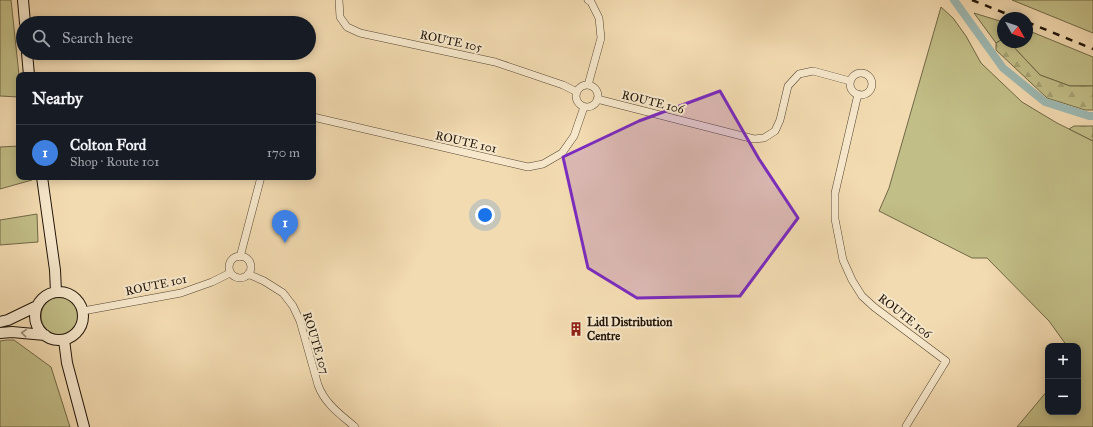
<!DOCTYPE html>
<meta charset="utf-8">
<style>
body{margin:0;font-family:"IM FELL Great Primer",serif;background:#242831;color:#f1f3f6}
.controls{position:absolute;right:12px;bottom:12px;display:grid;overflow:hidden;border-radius:8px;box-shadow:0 2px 10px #0003}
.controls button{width:36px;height:36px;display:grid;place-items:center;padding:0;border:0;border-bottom:1px solid #363941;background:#171b24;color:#f1f3f6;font:20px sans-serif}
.compass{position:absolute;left:997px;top:12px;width:36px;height:36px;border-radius:50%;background:#171b24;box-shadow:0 2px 10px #0003;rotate:130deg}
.you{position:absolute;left:485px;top:215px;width:14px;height:14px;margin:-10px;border:3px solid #fff;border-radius:50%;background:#1a73e8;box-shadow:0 0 0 6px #1a73e833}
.badge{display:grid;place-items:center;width:26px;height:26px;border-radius:50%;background:#2563eb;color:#fff;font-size:13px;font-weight:700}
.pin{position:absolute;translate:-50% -33px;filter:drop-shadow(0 1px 2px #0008)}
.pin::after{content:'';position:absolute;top:21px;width:14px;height:12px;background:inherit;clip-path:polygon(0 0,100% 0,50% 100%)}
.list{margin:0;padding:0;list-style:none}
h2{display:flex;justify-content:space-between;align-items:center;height:52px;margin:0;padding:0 16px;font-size:17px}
h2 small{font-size:13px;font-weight:400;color:#9ea1a6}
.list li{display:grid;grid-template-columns:26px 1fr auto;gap:12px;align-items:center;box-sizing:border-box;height:56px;padding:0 16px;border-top:1px solid #363941}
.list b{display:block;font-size:15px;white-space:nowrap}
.list p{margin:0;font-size:13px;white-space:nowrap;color:#9ea1a6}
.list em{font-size:13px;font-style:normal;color:#9ea1a6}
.icon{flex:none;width:22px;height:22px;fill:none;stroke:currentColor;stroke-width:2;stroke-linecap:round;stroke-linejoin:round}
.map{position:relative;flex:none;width:1093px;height:427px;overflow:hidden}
.search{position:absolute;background:#171b24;box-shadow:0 2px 10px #0003;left:16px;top:16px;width:300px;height:44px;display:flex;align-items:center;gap:10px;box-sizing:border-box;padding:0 14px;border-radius:22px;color:#9ea1a6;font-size:15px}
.panel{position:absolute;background:#171b24;box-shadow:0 2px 10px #0003;left:16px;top:72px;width:300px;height:108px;border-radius:8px}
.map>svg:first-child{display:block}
.green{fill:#c2be87;stroke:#706847}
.forest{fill:url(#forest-firs);stroke:#706847}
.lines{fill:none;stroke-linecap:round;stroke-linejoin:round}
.canal{stroke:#9db9b3;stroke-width:8}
.street-casing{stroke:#544532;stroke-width:8}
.secondary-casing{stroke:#1f1307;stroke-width:12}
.street{stroke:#f7e8cc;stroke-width:7}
.secondary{stroke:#f7e8cc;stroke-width:10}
.rail{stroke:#1f1307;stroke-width:2.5;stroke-dasharray:7 7;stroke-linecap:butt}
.oneway{stroke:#968873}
.marked{fill:#7b2cbf;fill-opacity:0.2;stroke:#7b2cbf;stroke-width:3;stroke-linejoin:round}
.labels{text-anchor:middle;stroke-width:4;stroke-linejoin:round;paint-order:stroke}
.street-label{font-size:12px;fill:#1f1307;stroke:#f7e8cc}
.poi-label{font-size:12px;font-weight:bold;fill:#1f1307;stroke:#f7e8cc;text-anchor:start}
</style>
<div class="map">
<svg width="1093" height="427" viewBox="0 0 1093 427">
<defs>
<pattern id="forest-firs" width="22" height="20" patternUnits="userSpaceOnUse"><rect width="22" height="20" fill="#c2be87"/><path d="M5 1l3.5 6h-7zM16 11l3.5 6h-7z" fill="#a6a273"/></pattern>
</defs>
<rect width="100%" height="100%" fill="#f3dbb1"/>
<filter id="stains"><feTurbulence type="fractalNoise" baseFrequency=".005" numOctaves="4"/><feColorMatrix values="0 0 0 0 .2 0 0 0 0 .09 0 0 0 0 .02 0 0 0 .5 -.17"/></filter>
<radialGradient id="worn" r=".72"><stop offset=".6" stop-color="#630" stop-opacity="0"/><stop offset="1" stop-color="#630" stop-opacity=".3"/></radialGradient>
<!-- green -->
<path class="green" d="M0 0H11L19 75V97L0 96Z
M1012 0H1093V33Z
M941 7 953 18 966 36 981 63 1022 102 1057 123 1093 141V427H1017L1048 390V412H1078V346H1067L1049 321 987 258H972L879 211 889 188Z
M974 13 1003 22V39L996 43Z
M1027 30 1093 57V86H1070L1040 75 1009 42H1027Z
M19 146V177H32V180L0 189V147Z
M37 214 38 242 0 245V220Z
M41 316a19 19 0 1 1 38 0a19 19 0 1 1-38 0Z
M7 340H14L51 367 70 427H0V341Z"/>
<!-- forest -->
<path class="forest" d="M1003 39V42H1009L1040 75 1070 86H1093V110H1085L1047 98 996 50V43Z
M1074 126H1093V141L1069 129Z"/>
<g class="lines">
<!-- canal -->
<path class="canal" d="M954 0 1003 68 1045 102 1089 116H1093"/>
<defs>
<path id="street" d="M339 0 340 17 347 27 360 33 495 62 563 85 577 92
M850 84a11 11 0 1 1 22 0a11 11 0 1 1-22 0Z
M588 85 601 38 599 18 591 2 588 0
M576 96a11 11 0 1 1 22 0a11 11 0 1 1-22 0Z
M858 94 835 193V219L843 260 852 280 862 296 874 307 946 361 906 426
M597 99 754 139 764 138 775 131 780 120 788 86 799 74 813 71 850 81
M313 117 528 167 543 164 562 153 574 136 584 107
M229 267a11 11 0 1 1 22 0a11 11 0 1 1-22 0Z
M240 257 261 177
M248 274 264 281 283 293 293 306 300 321 318 385C325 404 340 414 355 427
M83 311 181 293 212 282 230 273"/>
<path id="secondary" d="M23 0 25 23
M27 53 29 75
M42 177 55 270 56 292
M35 316a24 24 0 1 1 48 0a24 24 0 1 1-48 0Z
M0 322 8 320 37 306
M0 333 12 332 45 335
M64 340 67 363 84 427"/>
</defs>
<!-- street casing -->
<use href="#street" class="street-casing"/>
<!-- secondary casing -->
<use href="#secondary" class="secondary-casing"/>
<!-- street -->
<use href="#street" class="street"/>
<!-- secondary -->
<use href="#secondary" class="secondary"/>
<!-- rail -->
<path class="rail" d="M972 0 1017 18
M1027 22 1093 49"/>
</g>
<!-- one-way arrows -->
<defs><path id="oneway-chevron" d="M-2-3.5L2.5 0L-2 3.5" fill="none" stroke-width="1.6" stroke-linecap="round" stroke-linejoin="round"/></defs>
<use class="oneway" href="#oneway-chevron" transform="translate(24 333) rotate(-175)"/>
<!-- marked area -->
<path class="marked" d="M720 91 759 159 798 218 740 296 637 298 588 268 563 157 639 121Z"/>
<!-- icons -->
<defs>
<symbol id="building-bare" viewBox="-9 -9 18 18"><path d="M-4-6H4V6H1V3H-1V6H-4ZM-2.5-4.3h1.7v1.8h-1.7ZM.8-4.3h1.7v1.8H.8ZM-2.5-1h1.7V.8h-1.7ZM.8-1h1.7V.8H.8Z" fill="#8f2418" stroke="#f7e8cc" stroke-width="2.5" paint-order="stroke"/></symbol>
</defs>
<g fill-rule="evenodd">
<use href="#building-bare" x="566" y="319" width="20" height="20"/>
</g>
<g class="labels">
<!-- street labels -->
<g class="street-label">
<text transform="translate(451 41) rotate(12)" y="4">ROUTE 105</text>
<text transform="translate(653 102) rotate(14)" y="4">ROUTE 106</text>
<text transform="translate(466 142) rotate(13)" y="4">ROUTE 101</text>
<text transform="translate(156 285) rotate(-12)" y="4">ROUTE 101</text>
<text transform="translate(905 316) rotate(38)" y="4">ROUTE 106</text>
<text transform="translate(316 343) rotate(73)" y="4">ROUTE 107</text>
</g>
<!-- poi labels -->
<g class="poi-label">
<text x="587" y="326">Lidl Distribution<tspan x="587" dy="14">Centre</tspan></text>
</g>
</g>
<rect width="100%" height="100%" filter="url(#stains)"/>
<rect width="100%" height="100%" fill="url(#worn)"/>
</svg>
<div class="controls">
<button>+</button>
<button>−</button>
</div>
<svg class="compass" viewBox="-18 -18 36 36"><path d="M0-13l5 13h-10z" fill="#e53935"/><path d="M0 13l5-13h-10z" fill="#9ea1a6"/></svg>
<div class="you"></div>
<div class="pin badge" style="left:285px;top:243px;background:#3f7fe0">1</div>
<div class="search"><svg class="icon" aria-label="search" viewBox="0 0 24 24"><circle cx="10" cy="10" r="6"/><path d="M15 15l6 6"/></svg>Search here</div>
<section class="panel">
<h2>Nearby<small></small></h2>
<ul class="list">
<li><span class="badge" style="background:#3f7fe0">1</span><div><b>Colton Ford</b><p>Shop · Route 101</p></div><em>170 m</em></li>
</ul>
</section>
</div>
